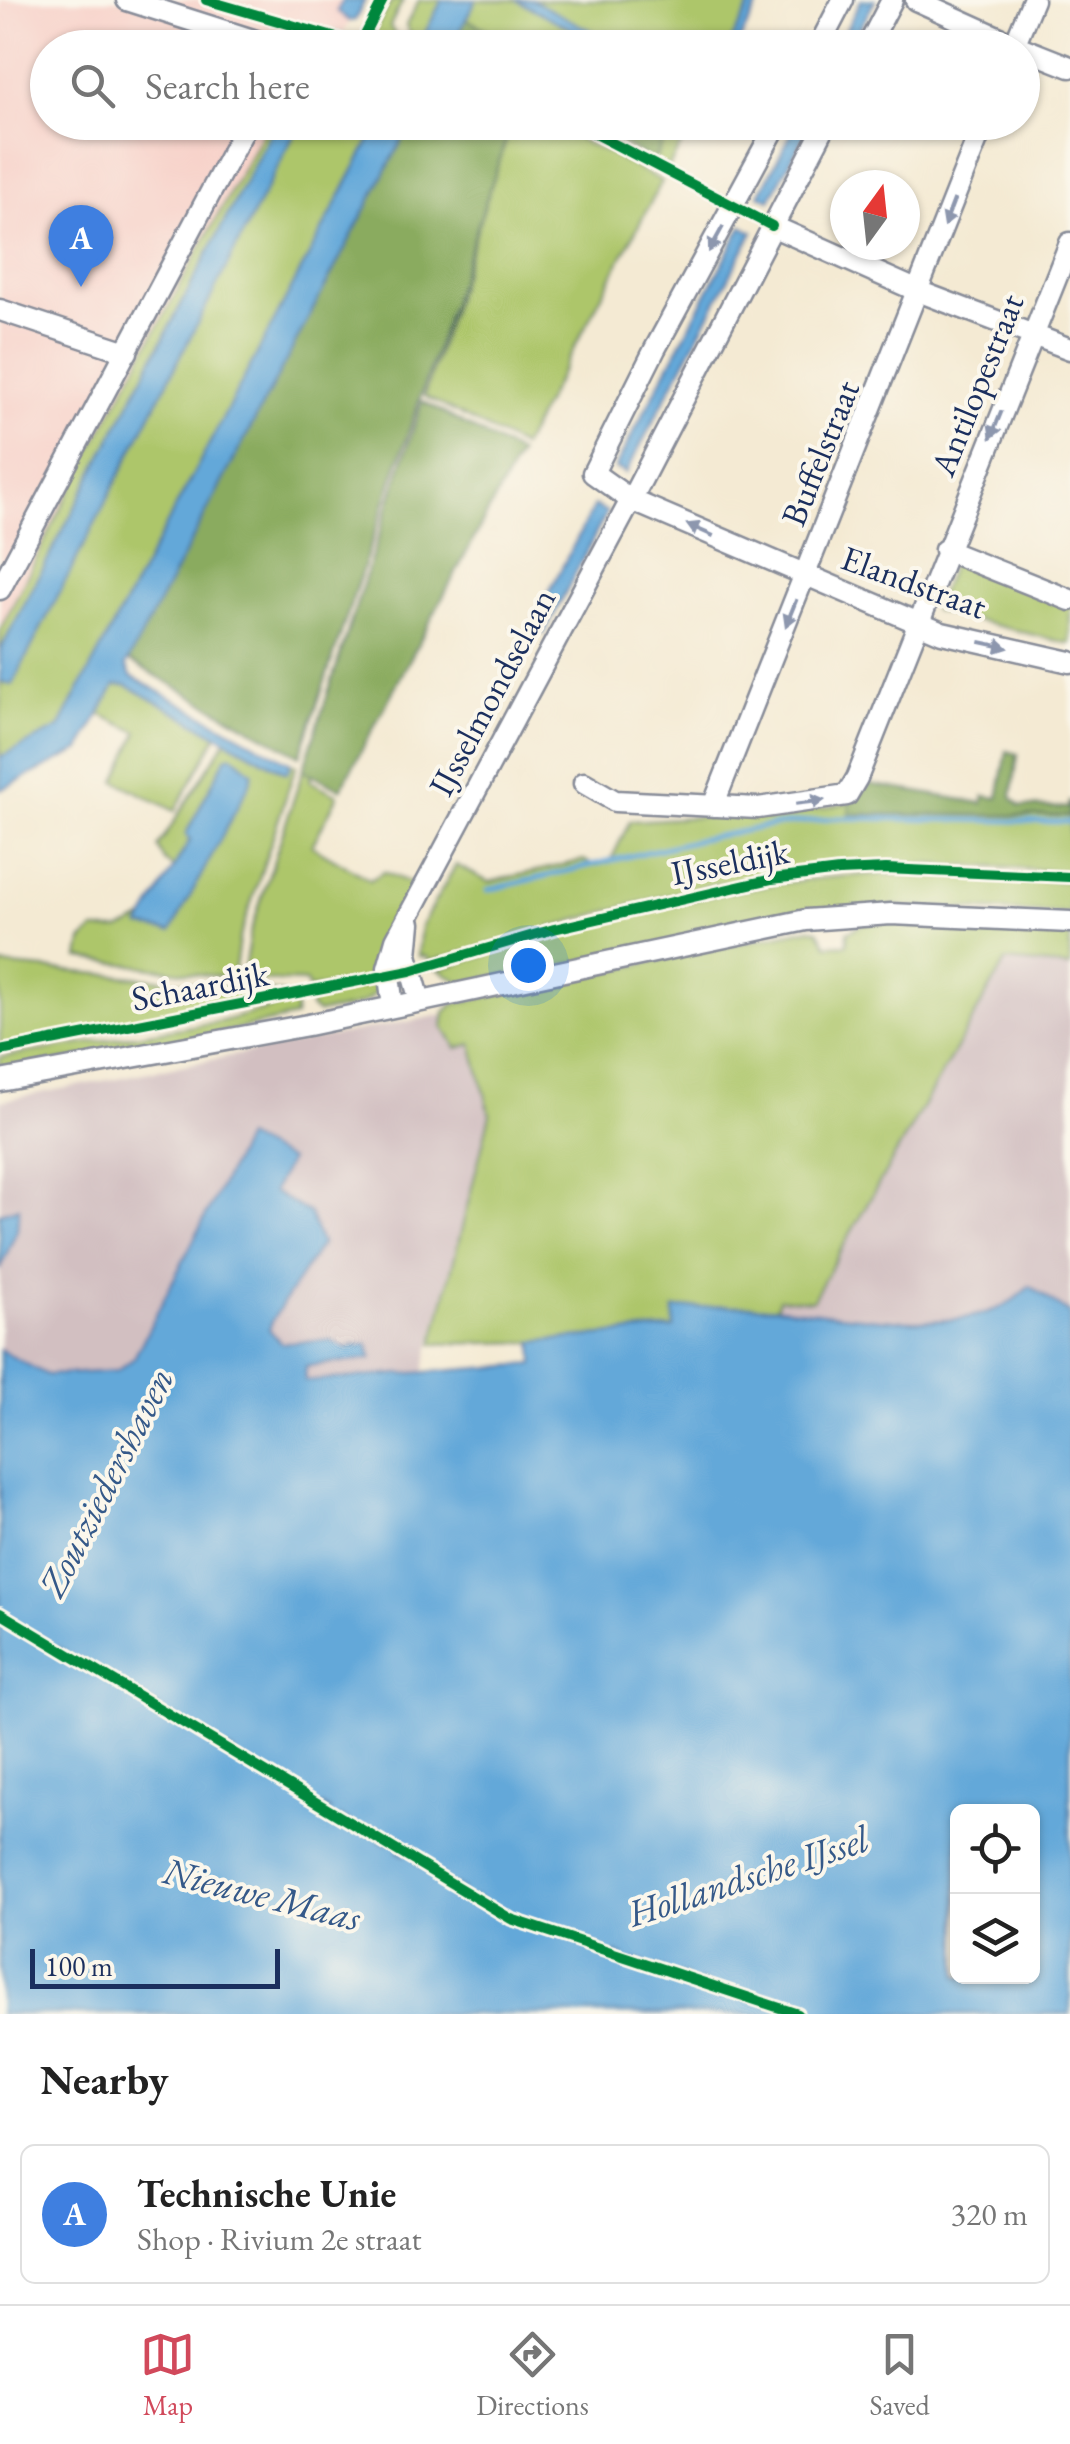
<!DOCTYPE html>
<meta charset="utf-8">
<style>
body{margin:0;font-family:"EB Garamond",serif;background:#f6f6f6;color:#222}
.controls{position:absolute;right:30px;bottom:30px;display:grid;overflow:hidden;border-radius:15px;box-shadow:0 2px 8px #0004}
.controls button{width:90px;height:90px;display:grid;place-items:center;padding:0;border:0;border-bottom:2px solid #e0e0e0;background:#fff;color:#222;font:50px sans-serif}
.compass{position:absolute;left:830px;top:170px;width:90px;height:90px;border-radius:50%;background:#fff;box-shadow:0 2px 8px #0004;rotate:15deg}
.scale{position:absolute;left:30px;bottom:25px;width:250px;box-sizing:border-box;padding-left:10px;border:5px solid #1b2f5e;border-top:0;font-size:28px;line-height:35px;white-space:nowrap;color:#1b2f5e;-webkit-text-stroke:8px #fbf7ec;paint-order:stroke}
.you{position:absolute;left:528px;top:965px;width:35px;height:35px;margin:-25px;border:8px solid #fff;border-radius:50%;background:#1a73e8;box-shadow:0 0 0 15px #1a73e833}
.badge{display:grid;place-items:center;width:65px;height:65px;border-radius:50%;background:#d1495b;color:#fff;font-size:32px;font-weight:700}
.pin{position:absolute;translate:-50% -82px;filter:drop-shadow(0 2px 5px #0008)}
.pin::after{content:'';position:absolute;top:52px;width:35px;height:30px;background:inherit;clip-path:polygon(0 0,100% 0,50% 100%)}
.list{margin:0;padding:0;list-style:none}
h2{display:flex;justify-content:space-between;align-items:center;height:130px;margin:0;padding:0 40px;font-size:42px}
h2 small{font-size:32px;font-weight:400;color:#767676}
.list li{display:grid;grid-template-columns:65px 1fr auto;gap:30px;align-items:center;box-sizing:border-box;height:140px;margin:0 20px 20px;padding:0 20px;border:2px solid #e0e0e0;border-radius:15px}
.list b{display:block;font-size:38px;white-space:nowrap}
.list p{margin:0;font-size:32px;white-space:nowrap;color:#767676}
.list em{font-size:32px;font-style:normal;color:#767676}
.icon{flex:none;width:55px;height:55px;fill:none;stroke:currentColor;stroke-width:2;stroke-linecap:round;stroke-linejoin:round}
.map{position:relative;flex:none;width:1070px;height:2014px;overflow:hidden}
.search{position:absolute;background:#fff;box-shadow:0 2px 8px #0004;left:30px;right:30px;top:30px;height:110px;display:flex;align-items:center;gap:25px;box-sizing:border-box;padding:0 35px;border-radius:55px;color:#767676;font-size:38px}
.sheet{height:290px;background:#fff}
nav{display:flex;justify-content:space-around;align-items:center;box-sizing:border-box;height:140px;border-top:2px solid #e0e0e0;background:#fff;font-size:28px;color:#767676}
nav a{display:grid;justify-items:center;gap:5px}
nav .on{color:#d1495b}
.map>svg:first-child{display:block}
.built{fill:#f7d1c9}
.industrial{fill:#d2bfc1}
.green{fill:#adc66b;stroke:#647a64;stroke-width:2.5}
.forest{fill:#8aab5f;stroke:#526d5e;stroke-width:2.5}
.water{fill:#64a8d9;stroke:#406c9c;stroke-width:2.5;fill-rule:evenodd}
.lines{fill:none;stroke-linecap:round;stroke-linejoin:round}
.stream{stroke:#64a8d9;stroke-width:5}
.ferry{stroke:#355989;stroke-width:2.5;stroke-dasharray:12 10;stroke-linecap:butt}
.minor-casing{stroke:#888c98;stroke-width:25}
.minor{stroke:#fff;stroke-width:20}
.cycleway-casing{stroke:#fbf7ec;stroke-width:16}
.cycleway{stroke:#00873e;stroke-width:10}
.oneway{fill:#8d97ae}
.labels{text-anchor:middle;stroke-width:8;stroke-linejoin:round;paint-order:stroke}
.street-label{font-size:35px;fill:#1b2f5e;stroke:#fbf7ec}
.water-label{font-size:38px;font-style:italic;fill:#355989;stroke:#fbf7ec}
</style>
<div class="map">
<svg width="1070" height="2014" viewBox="0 0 1070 2014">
<rect width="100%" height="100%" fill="#fbf7ec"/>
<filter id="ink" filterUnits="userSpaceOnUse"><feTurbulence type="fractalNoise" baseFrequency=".01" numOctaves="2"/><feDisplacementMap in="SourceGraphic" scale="20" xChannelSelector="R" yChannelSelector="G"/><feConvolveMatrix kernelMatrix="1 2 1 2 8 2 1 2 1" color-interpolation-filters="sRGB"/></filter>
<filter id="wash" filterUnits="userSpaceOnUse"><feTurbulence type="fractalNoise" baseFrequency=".0048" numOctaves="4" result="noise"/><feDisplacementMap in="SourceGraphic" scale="40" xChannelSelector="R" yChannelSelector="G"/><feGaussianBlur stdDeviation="2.25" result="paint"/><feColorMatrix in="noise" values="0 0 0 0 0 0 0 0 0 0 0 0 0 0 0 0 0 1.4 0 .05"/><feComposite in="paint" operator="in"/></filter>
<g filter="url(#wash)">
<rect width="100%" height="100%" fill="#f4ead3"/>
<!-- built -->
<path class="built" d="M0 0H361L336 47 48 48V122L297 123 0 737Z"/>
<!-- industrial -->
<path class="industrial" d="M958 954 1070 963V1347L737 1367Z
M462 1011 489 1114 418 1395 0 1431V1101Z"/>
<!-- green -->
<path class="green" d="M392 0H403L390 26 402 47H364Z
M419 0H442L422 39 409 33 406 25Z
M476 0H516L606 47H521L466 19Z
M524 0H758L733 48 614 47Z
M298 33 347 47H290Z
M268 123H276L0 651V630L87 457Z
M300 123H379L59 728 0 757V681L12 685Z
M511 123H547L662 181 522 447 424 396Z
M664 123H693L668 169 654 161 670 125Z
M954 560 1070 605V644L933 610Z
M115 685H126L217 735 175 811 116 781 138 732 99 714Z
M226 740 286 773 291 763 296 766 239 940 234 976 227 978 79 958 82 941 94 930H120L145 918 140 925 171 931 226 757 186 834 190 840 174 868 165 861 158 847Z
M303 770 311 775 310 781 338 795 312 846 370 880 384 872 418 886C400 916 380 940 381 976L309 989 306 982 248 980 243 974 250 934Z
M850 802V814L1070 816V872C987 867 902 859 820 868 686 881 557 928 428 962L427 957 418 956 421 926 456 865 489 882 584 860 592 865 610 862 630 821 814 810Z
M880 874 1070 881V914L895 906 461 983 438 969C582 928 729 879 880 874Z
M910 922 1070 931V967L1006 961 812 1301 779 1298 776 1308 674 1309 675 1328 533 1342 433 1344 490 1114 472 1044 457 1048 443 1027 445 1012 453 1004 810 928 818 930 827 945 847 944V932L865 923Z
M0 965 256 988 286 995 0 1048Z
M381 981C374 1009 340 1009 317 1013L310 1008 311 998Z
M296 1001 295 1017 186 1040 0 1071V1057L223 1021Z"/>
<!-- forest -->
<path class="forest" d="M466 19 521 47 451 48Z
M664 122 670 126 654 161 580 123Z
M411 123H512L300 756 128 660Z
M422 401 519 454 341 789 303 770Z
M1007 751 1018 754 1012 797 1020 806 1068 808 1070 801V816L849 814 850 802 870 784 982 803 984 796 998 798Z"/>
<!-- water -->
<path class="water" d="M343 0H365L355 20 349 21 337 11Z
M442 0H476L451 47H418Z
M516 0H532L622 47H606Z
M753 0H761L736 47H728Z
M861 0H875L850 47H837Z
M276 123H300L12 685 0 681V651Z
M379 123H411L126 665 131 676 291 763 287 773 126 685H115L80 750 0 790V757L59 728Z
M797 123H811L770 200 759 195Z
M742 226 753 232 626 473 615 468Z
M594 506 607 512 544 634 531 627Z
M232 755 253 773 249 785 171 932 140 926 190 840 186 834 226 757Z
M245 1138 289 1160 273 1192 309 1213 321 1244 273 1319 269 1329 281 1343 330 1340 346 1348 368 1344 372 1359 306 1366 305 1381 534 1364 533 1342 674 1328V1309C705 1307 736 1304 767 1307 831 1311 931 1334 991 1311 1007 1306 1018 1297 1030 1286L1070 1314V2014H0V1350L47 1375 117 1371 134 1358ZM958 1812H1032V1976H958Z
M19 1207 17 1230 0 1269V1213Z"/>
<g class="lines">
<!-- stream -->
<path class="stream" d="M488 890 701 839 776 825 840 818 1070 822"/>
<!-- ferry -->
<path class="ferry" d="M0 1613 511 1919 798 2014"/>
</g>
</g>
<g filter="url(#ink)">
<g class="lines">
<defs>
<path id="minor" d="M127 0 256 41 267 48
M916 0 1022 48
M818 48 843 0
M867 48 892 0
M1013 48 1033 0
M1022 48 1070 67
M778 122 655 349 593 473 631 500 942 633 1070 662
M772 226 918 291 1070 349
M0 310 127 352
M945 550 1070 600
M0 589 248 122
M584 783 615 801 758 808 847 795 857 778 1070 243
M713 806 984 122
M410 923 407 955 420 1001
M393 1007 388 968 396 940 631 500 827 122
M0 1081 308 1025 806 920 891 914 1070 922"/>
</defs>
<!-- minor casing -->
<use href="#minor" class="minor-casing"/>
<!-- minor -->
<use href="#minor" class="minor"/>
<defs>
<path id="cycleway" d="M206 0 357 44 363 39 383 0
M572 122 772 226
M0 1051 410 971 554 929 772 879 839 871 886 869 1070 877
M0 1613 511 1919 798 2014"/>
</defs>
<!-- cycleway casing -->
<use href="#cycleway" class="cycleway-casing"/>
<!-- cycleway -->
<use href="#cycleway" class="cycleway"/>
</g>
<!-- one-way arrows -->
<defs><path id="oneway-solid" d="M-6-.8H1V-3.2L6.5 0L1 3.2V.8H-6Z" transform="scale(2.5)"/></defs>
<g class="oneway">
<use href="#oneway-solid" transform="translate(949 213) rotate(111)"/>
<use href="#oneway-solid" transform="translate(716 239) rotate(119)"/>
<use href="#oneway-solid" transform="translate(996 425) rotate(112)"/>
<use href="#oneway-solid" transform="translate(700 530) rotate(-156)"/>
<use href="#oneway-solid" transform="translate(791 613) rotate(112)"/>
<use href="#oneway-solid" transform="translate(994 645) rotate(12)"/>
<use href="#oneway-solid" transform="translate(810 802) rotate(-7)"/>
</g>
</g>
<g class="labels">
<!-- street labels -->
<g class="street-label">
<text transform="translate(977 385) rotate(-68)" y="12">Antilopestraat</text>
<text transform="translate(820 453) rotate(-68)" y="12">Buffelstraat</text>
<text transform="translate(914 582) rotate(20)" y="12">Elandstraat</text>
<text transform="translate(492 692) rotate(-62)" y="12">IJsselmondselaan</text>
<text transform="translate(730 862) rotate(-11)" y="12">IJsseldijk</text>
<text transform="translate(200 986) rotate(-11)" y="12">Schaardijk</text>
</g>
<!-- water labels -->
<g class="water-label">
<text transform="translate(106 1482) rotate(-63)" y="13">Zoutziedershaven</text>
<text transform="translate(748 1876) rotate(-18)" y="13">Hollandsche IJssel</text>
<text transform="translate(262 1894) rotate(14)" y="13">Nieuwe Maas</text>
</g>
</g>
</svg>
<div class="controls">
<button><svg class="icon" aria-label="locate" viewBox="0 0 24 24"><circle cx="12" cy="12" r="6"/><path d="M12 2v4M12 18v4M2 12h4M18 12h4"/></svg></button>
<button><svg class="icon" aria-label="layers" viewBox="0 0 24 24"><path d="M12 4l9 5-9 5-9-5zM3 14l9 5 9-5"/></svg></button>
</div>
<svg class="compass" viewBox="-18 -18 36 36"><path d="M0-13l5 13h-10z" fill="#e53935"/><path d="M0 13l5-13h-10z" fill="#767676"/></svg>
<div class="scale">100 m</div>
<div class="you"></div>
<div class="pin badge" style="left:81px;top:287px;background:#3f7fe0">A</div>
<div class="search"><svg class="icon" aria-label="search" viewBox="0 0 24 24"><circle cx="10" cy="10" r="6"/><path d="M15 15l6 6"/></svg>Search here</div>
</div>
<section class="sheet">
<h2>Nearby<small></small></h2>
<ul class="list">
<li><span class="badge" style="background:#3f7fe0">A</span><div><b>Technische Unie</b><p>Shop · Rivium 2e straat</p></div><em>320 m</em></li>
</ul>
</section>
<nav>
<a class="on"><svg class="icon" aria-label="map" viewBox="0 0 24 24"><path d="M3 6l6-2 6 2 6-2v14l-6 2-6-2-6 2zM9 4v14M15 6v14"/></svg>Map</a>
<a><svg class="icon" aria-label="directions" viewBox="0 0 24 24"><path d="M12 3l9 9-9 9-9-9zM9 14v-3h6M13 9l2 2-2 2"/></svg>Directions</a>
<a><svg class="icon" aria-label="saved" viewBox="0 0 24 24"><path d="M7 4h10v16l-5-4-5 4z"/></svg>Saved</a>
</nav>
